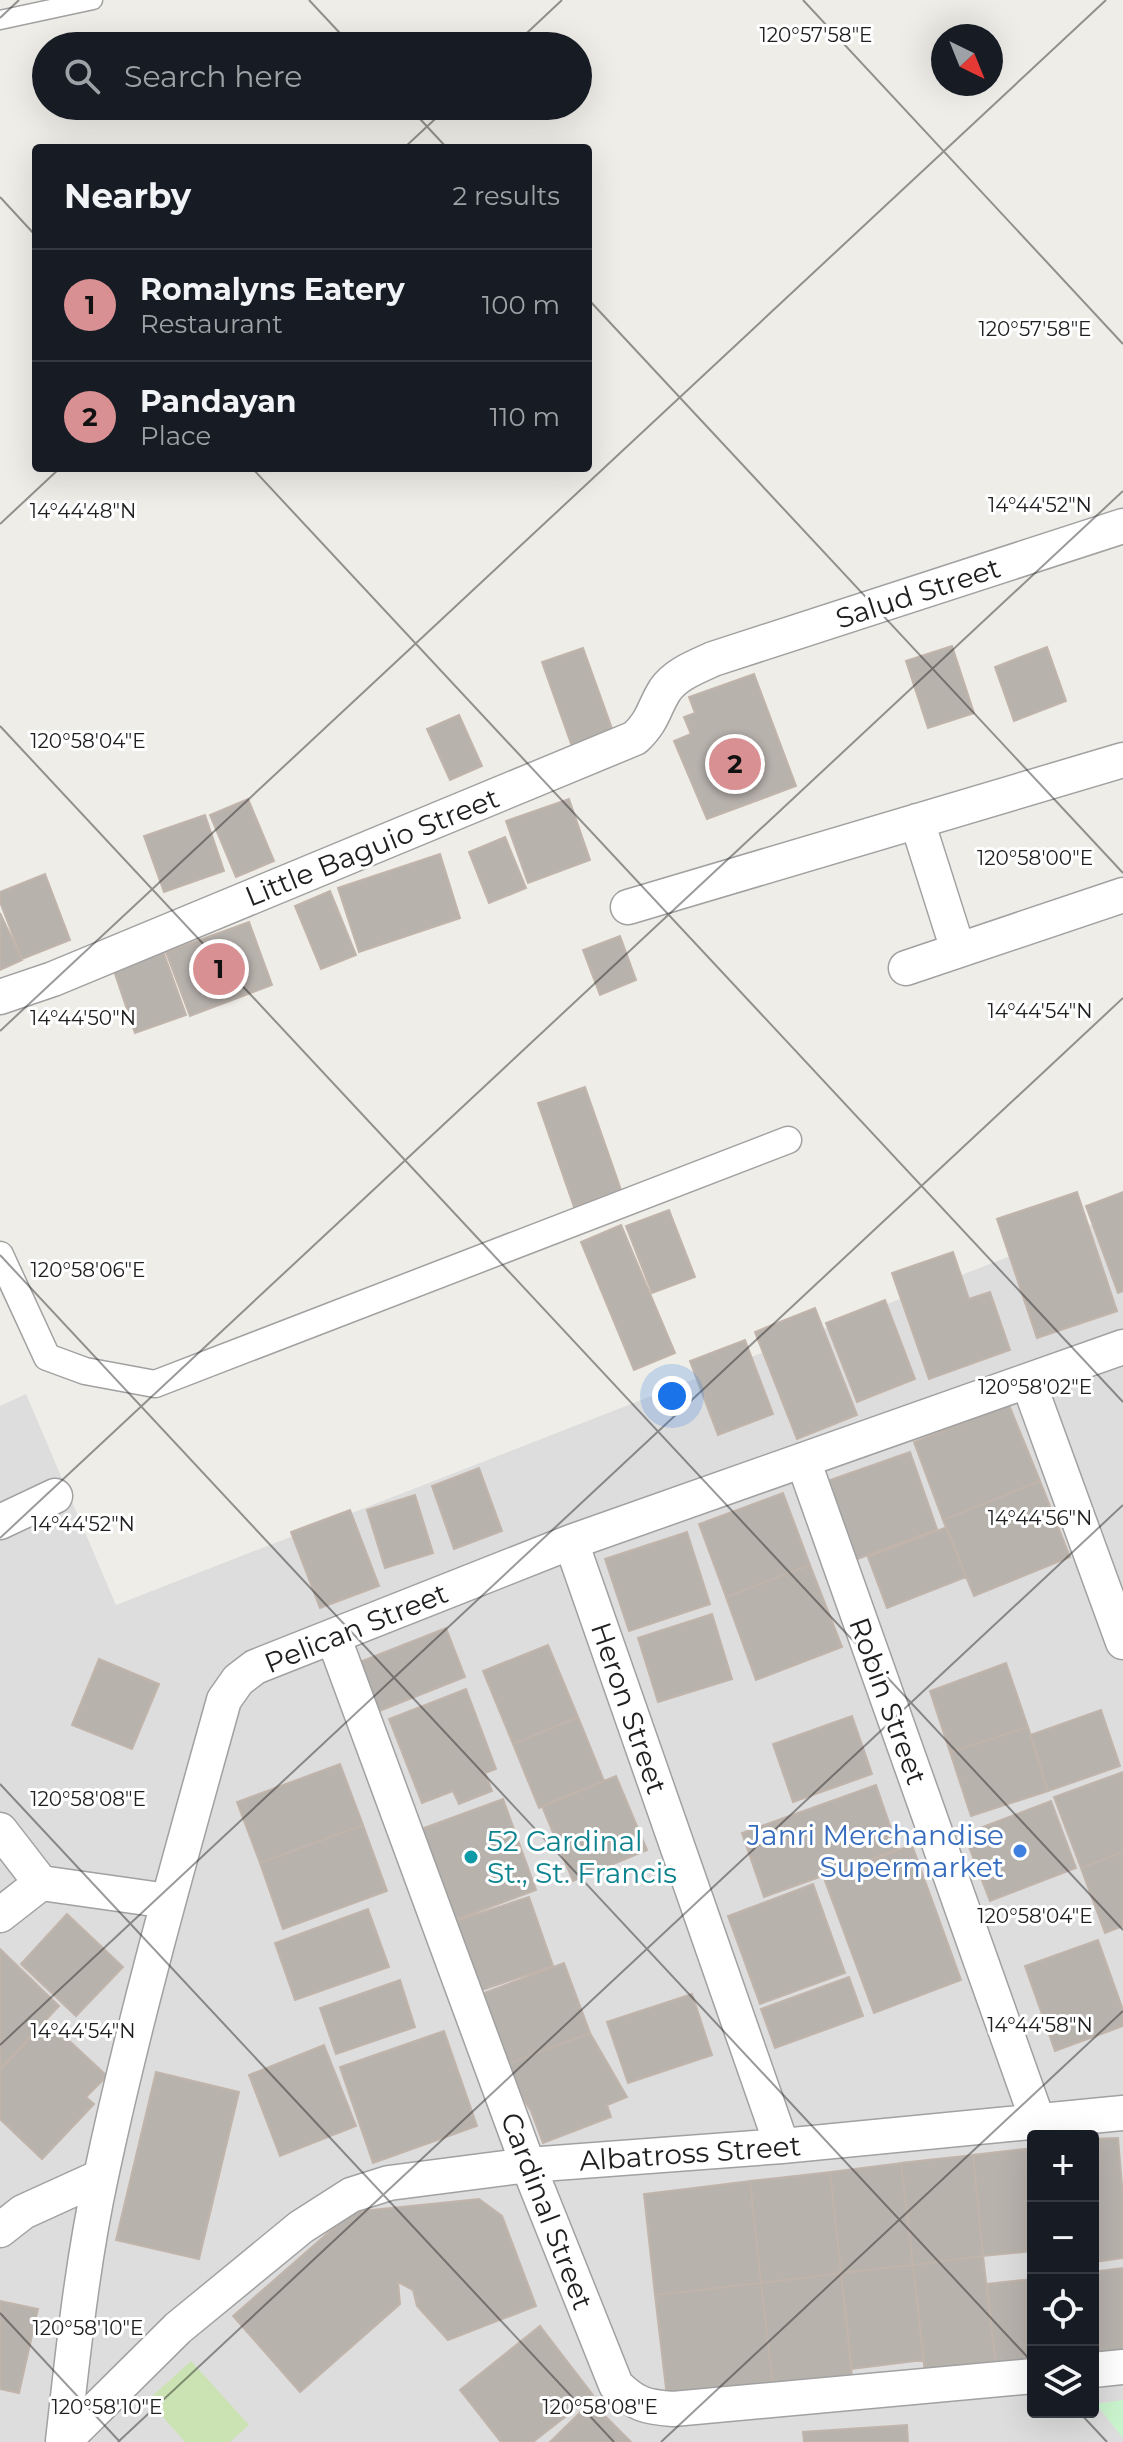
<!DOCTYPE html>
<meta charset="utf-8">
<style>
body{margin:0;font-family:Montserrat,sans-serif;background:#20242c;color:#f1f3f6}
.controls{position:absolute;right:24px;bottom:24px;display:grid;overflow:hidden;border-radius:8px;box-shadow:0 8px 32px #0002}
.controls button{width:72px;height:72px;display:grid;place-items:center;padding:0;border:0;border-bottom:2px solid #363941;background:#171b24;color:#f1f3f6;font:40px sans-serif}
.compass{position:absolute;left:931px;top:24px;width:72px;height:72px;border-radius:50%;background:#171b24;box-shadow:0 8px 32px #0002;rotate:137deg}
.you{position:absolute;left:672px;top:1396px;width:28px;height:28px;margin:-20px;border:6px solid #fff;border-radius:50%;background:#1a73e8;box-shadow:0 0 0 12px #1a73e833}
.badge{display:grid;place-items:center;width:52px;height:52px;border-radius:50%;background:#d89092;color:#111;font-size:26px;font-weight:700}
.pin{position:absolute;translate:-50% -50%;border:4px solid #fff;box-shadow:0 2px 8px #0006}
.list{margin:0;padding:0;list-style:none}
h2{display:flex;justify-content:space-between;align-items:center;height:104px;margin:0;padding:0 32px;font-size:34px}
h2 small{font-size:26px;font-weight:400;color:#9ea1a6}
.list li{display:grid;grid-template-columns:52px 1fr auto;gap:24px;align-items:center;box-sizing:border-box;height:112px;padding:0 32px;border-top:2px solid #363941}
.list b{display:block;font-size:30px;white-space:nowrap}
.list p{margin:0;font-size:26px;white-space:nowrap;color:#9ea1a6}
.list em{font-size:26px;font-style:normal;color:#9ea1a6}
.icon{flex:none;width:44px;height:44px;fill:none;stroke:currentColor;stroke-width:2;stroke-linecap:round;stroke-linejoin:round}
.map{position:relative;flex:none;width:1123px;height:2442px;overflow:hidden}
.search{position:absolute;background:#171b24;box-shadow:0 8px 32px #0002;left:32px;top:32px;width:560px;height:88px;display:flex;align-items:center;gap:20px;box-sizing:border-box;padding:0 28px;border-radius:44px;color:#9ea1a6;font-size:30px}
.panel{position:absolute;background:#171b24;box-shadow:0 8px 32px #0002;left:32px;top:144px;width:560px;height:328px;border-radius:8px}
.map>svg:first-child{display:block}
.residential{fill:#dedddd;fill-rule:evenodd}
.grass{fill:#cbe3b3}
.park{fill:#caf4cd}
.building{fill:#b8b2ad;stroke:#c0b4ab;stroke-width:2}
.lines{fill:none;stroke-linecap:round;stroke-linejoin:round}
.service-casing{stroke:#a1a1a1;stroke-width:21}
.pedestrian-casing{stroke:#a1a1a1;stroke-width:29}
.minor-casing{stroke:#a1a1a1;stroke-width:37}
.service{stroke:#fff;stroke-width:18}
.pedestrian{stroke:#fff;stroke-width:26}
.minor{stroke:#fff;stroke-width:34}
.ticks{fill:none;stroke:#202020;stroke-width:2;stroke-opacity:0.45}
.shop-dot{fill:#3f7fe0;stroke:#fff;stroke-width:3}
.culture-dot{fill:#0f9aa8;stroke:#fff;stroke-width:3}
.labels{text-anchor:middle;stroke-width:6;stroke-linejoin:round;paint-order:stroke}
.street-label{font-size:28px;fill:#202020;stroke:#fff}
.shop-label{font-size:28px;fill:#366cbe;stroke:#fff;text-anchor:end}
.culture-label{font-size:28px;fill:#0d838f;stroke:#fff;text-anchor:start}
.ticks-label{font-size:20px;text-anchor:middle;fill:#202020;stroke:#fff;stroke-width:6;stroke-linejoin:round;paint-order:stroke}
</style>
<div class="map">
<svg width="1123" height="2442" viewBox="0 0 1123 2442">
<rect width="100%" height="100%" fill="#efede8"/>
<!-- residential -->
<path class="residential" d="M1123 1212V2442H0V1406L26 1394 116 1605ZM1033 2136H1093V2412H1033Z"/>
<!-- grass -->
<path class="grass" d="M191 2361 249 2425 230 2442H185L148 2400Z"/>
<!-- park -->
<path class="park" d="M1123 2400V2438L1096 2404Z"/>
<!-- building -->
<path class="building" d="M952 646 974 713 928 728 906 661Z
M1047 647 1066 701 1014 721 995 667Z
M583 648 615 737 574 752 542 662Z
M754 674 796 786 707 819 674 741 691 734 684 717 695 713 689 697Z
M459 715 482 766 450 780 427 729Z
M248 799 274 861 236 877 210 815Z
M569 799 590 860 528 883 506 821Z
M205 815 224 871 164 892 144 836Z
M505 837 526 888 489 903 469 852Z
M440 854 460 918 359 952 338 888Z
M45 874 70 940 22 959 0 902V892Z
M330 891 356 955 321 969 295 906Z
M0 913 22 960 0 970Z
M249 922 272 985 190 1016 166 952Z
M620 936 636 980 600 995 583 950Z
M163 951 186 1015 135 1033 113 968Z
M585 1087 621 1190 574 1207 538 1103Z
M1077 1192 1117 1311 1037 1338 997 1219Z
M1123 1192V1291L1118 1293 1086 1206Z
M669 1210 695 1277 652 1293 626 1226Z
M621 1225 675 1353 634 1370 581 1242Z
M953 1252 969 1299 990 1292 1010 1350 929 1379 892 1273Z
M885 1300 915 1379 857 1402 826 1323Z
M815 1308 857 1415 797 1439 755 1332Z
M745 1340 773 1414 718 1435 690 1361Z
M1009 1405 1040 1481 943 1520 914 1442Z
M910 1452 937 1529 855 1560 827 1481Z
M479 1468 502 1531 454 1549 432 1486Z
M1040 1481 1070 1557 974 1596 943 1520Z
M783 1493 810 1565 726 1597 699 1524Z
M415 1495 433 1553 385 1568 367 1510Z
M350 1510 379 1586 320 1608 291 1532Z
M947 1527 966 1577 887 1608 868 1557Z
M687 1532 710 1604 629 1631 605 1559Z
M810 1565 842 1647 756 1680 726 1597Z
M712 1614 732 1679 658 1702 638 1638Z
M446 1628 465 1677 377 1712 357 1663Z
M548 1645 578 1717 513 1744 483 1671Z
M99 1659 159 1684 132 1749 72 1725Z
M1006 1663 1028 1727 950 1752 930 1691Z
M466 1689 496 1769 485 1773 492 1791 459 1804 453 1791 422 1803 389 1719Z
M1101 1710 1120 1766 1048 1791 1030 1735Z
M852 1716 872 1774 793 1802 773 1744Z
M578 1717 604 1781 539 1808 513 1744Z
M1028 1727 1048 1791 971 1816 950 1752Z
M340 1764 363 1825 260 1863 237 1802Z
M1123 1772V1852L1081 1868 1054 1797Z
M616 1776 647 1850 573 1881 542 1806Z
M876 1785 898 1849 764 1897 742 1833Z
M503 1799 536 1890 444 1924 410 1833Z
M1051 1801 1076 1868 990 1901 964 1834Z
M363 1825 387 1891 283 1929 260 1863Z
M912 1845 961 1980 874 2013 824 1878Z
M1123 1852V1926L1105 1933 1081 1868Z
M813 1884 845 1973 760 2004 728 1916Z
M529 1897 553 1966 476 1992 453 1922Z
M368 1909 389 1967 295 2000 275 1943Z
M67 1914 123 1967 76 2016 21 1964Z
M1098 1940 1123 2010V2026L1055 2051 1025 1966Z
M0 1949 59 2006 1 2068 0 2067Z
M564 1963 590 2033 502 2066 476 1996Z
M849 1977 863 2016 775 2048 761 2009Z
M400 1980 415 2027 336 2054 320 2008Z
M692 1994 712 2055 628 2083 607 2022Z
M47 2020 107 2076 86 2097 94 2104 42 2159 0 2119V2070Z
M444 2031 477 2126 373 2163 340 2067Z
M590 2033 627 2097 607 2105 611 2117 543 2143 531 2111 502 2066Z
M324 2045 356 2126 280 2156 249 2075Z
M156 2072 239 2092 199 2259 116 2240Z
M1118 2138 1123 2198V2258L1093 2262V2139Z
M1033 2148V2251L983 2256 973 2155Z
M973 2155 983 2256 913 2265 901 2163Z
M901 2163 913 2265 841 2273 830 2172Z
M830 2172 841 2273 761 2283 750 2181Z
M750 2181 761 2283 655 2295 644 2194Z
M479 2199 502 2216 536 2306 448 2340 417 2306 413 2290 398 2282 400 2304 300 2392 233 2316 352 2212Z
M983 2256 996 2367 925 2374 913 2265Z
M913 2265 924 2360 852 2369 841 2273Z
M1123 2268V2352L1093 2355V2272Z
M841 2273 852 2376 773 2385 761 2283Z
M1033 2279V2362L996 2367 987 2284Z
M761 2283 773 2385 667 2397 655 2295Z
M0 2301 38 2309 19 2393 0 2389Z
M540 2326 593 2395 533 2442H501L460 2390Z
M591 2402 631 2442H550Z
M907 2425 908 2442H804L803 2432Z"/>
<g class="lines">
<defs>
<path id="service" d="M0 20 93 0"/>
<path id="pedestrian" d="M0 1255 47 1357 85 1371 155 1384 788 1140"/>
<path id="minor" d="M917 821 958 950
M628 907 1123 760
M906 968 1123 895
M0 997 53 979 635 738C654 720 653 709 665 690 676 674 696 667 713 659L1123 526
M1028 1381 1123 1642
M803 1460 1038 2122
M0 1522 55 1496
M571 1542 782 2146
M333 1636 528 2165 616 2385C635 2404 645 2407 673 2409L1033 2376
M0 1830 41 1883
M41 1883 168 1901
M0 1915 41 1883
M0 2230 23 2212 100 2177
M1093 2370 1123 2367
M63 2441C73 2353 82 2264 101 2176 135 2016 180 1858 224 1700L238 1680 255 1667 571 1542 1123 1347
M63 2442 178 2328 301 2227 351 2195 389 2183 528 2165 782 2146 1123 2113"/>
</defs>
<!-- service casing -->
<use href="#service" class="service-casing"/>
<!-- pedestrian casing -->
<use href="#pedestrian" class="pedestrian-casing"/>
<!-- minor casing -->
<use href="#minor" class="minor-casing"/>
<!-- service -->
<use href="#service" class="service"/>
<!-- pedestrian -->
<use href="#pedestrian" class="pedestrian"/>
<!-- minor -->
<use href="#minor" class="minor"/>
</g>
<!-- ticks -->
<path class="ticks" d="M309 0 352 46M803 0 1123 344M0 18 19 0M513 46 562 0M408 106 447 148M404 148 449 106M0 197 36 236M588 299 1123 873M252 468 1123 1402M0 524 60 468M0 726 1123 1930M0 1031 1106 0M0 1255 1033 2363M0 1538 1123 491M0 1784 614 2442M0 2045 1123 998M0 2313 120 2442M1079 2412 1107 2442M118 2442 1123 1505M661 2442 1123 2011"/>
<!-- markers -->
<circle class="shop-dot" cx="1020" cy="1851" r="8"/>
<circle class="culture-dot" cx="471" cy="1857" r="8"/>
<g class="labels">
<!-- street labels -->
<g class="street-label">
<text transform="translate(918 593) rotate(-18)" y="10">Salud Street</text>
<text transform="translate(372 847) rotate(-22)" y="10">Little Baguio Street</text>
<text transform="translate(356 1628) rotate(-22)" y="10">Pelican Street</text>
<text transform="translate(888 1701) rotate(70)" y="10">Robin Street</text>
<text transform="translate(629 1708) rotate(71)" y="10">Heron Street</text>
<text transform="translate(690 2153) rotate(-4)" y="10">Albatross Street</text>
<text transform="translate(547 2211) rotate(69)" y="10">Cardinal Street</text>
</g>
<!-- shop labels -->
<g class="shop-label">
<text x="1004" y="1845">Janri Merchandise<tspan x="1004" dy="32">Supermarket</tspan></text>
</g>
<!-- culture labels -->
<g class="culture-label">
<text x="487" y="1851">52 Cardinal<tspan x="487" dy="32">St., St. Francis</tspan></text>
</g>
</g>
<g class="ticks-label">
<text x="816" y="42">120°57'58"E</text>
<text x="1035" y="336">120°57'58"E</text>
<text x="1040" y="512">14°44'52"N</text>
<text x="83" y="518">14°44'48"N</text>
<text x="88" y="748">120°58'04"E</text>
<text x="1035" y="865">120°58'00"E</text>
<text x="1040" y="1018">14°44'54"N</text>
<text x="83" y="1025">14°44'50"N</text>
<text x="88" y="1277">120°58'06"E</text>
<text x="1035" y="1394">120°58'02"E</text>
<text x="1040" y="1525">14°44'56"N</text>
<text x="83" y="1531">14°44'52"N</text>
<text x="88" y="1806">120°58'08"E</text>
<text x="1035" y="1923">120°58'04"E</text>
<text x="1040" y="2032">14°44'58"N</text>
<text x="83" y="2038">14°44'54"N</text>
<text x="88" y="2335">120°58'10"E</text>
<text x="107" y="2414">120°58'10"E</text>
<text x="600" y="2414">120°58'08"E</text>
</g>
</svg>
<div class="controls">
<button>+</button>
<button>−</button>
<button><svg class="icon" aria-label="locate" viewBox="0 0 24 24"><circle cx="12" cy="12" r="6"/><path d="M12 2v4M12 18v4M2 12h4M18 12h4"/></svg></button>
<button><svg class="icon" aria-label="layers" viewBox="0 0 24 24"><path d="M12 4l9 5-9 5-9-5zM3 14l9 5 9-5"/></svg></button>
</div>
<svg class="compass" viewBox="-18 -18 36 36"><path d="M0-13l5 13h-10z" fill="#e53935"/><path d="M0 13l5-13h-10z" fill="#9ea1a6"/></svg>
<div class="you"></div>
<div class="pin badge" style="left:219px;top:969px">1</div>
<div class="pin badge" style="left:735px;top:764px">2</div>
<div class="search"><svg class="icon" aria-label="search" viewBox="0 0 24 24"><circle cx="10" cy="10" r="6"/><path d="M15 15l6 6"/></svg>Search here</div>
<section class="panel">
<h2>Nearby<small>2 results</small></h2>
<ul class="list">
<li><span class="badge">1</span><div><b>Romalyns Eatery</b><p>Restaurant</p></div><em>100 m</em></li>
<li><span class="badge">2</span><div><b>Pandayan</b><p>Place</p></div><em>110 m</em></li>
</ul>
</section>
</div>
